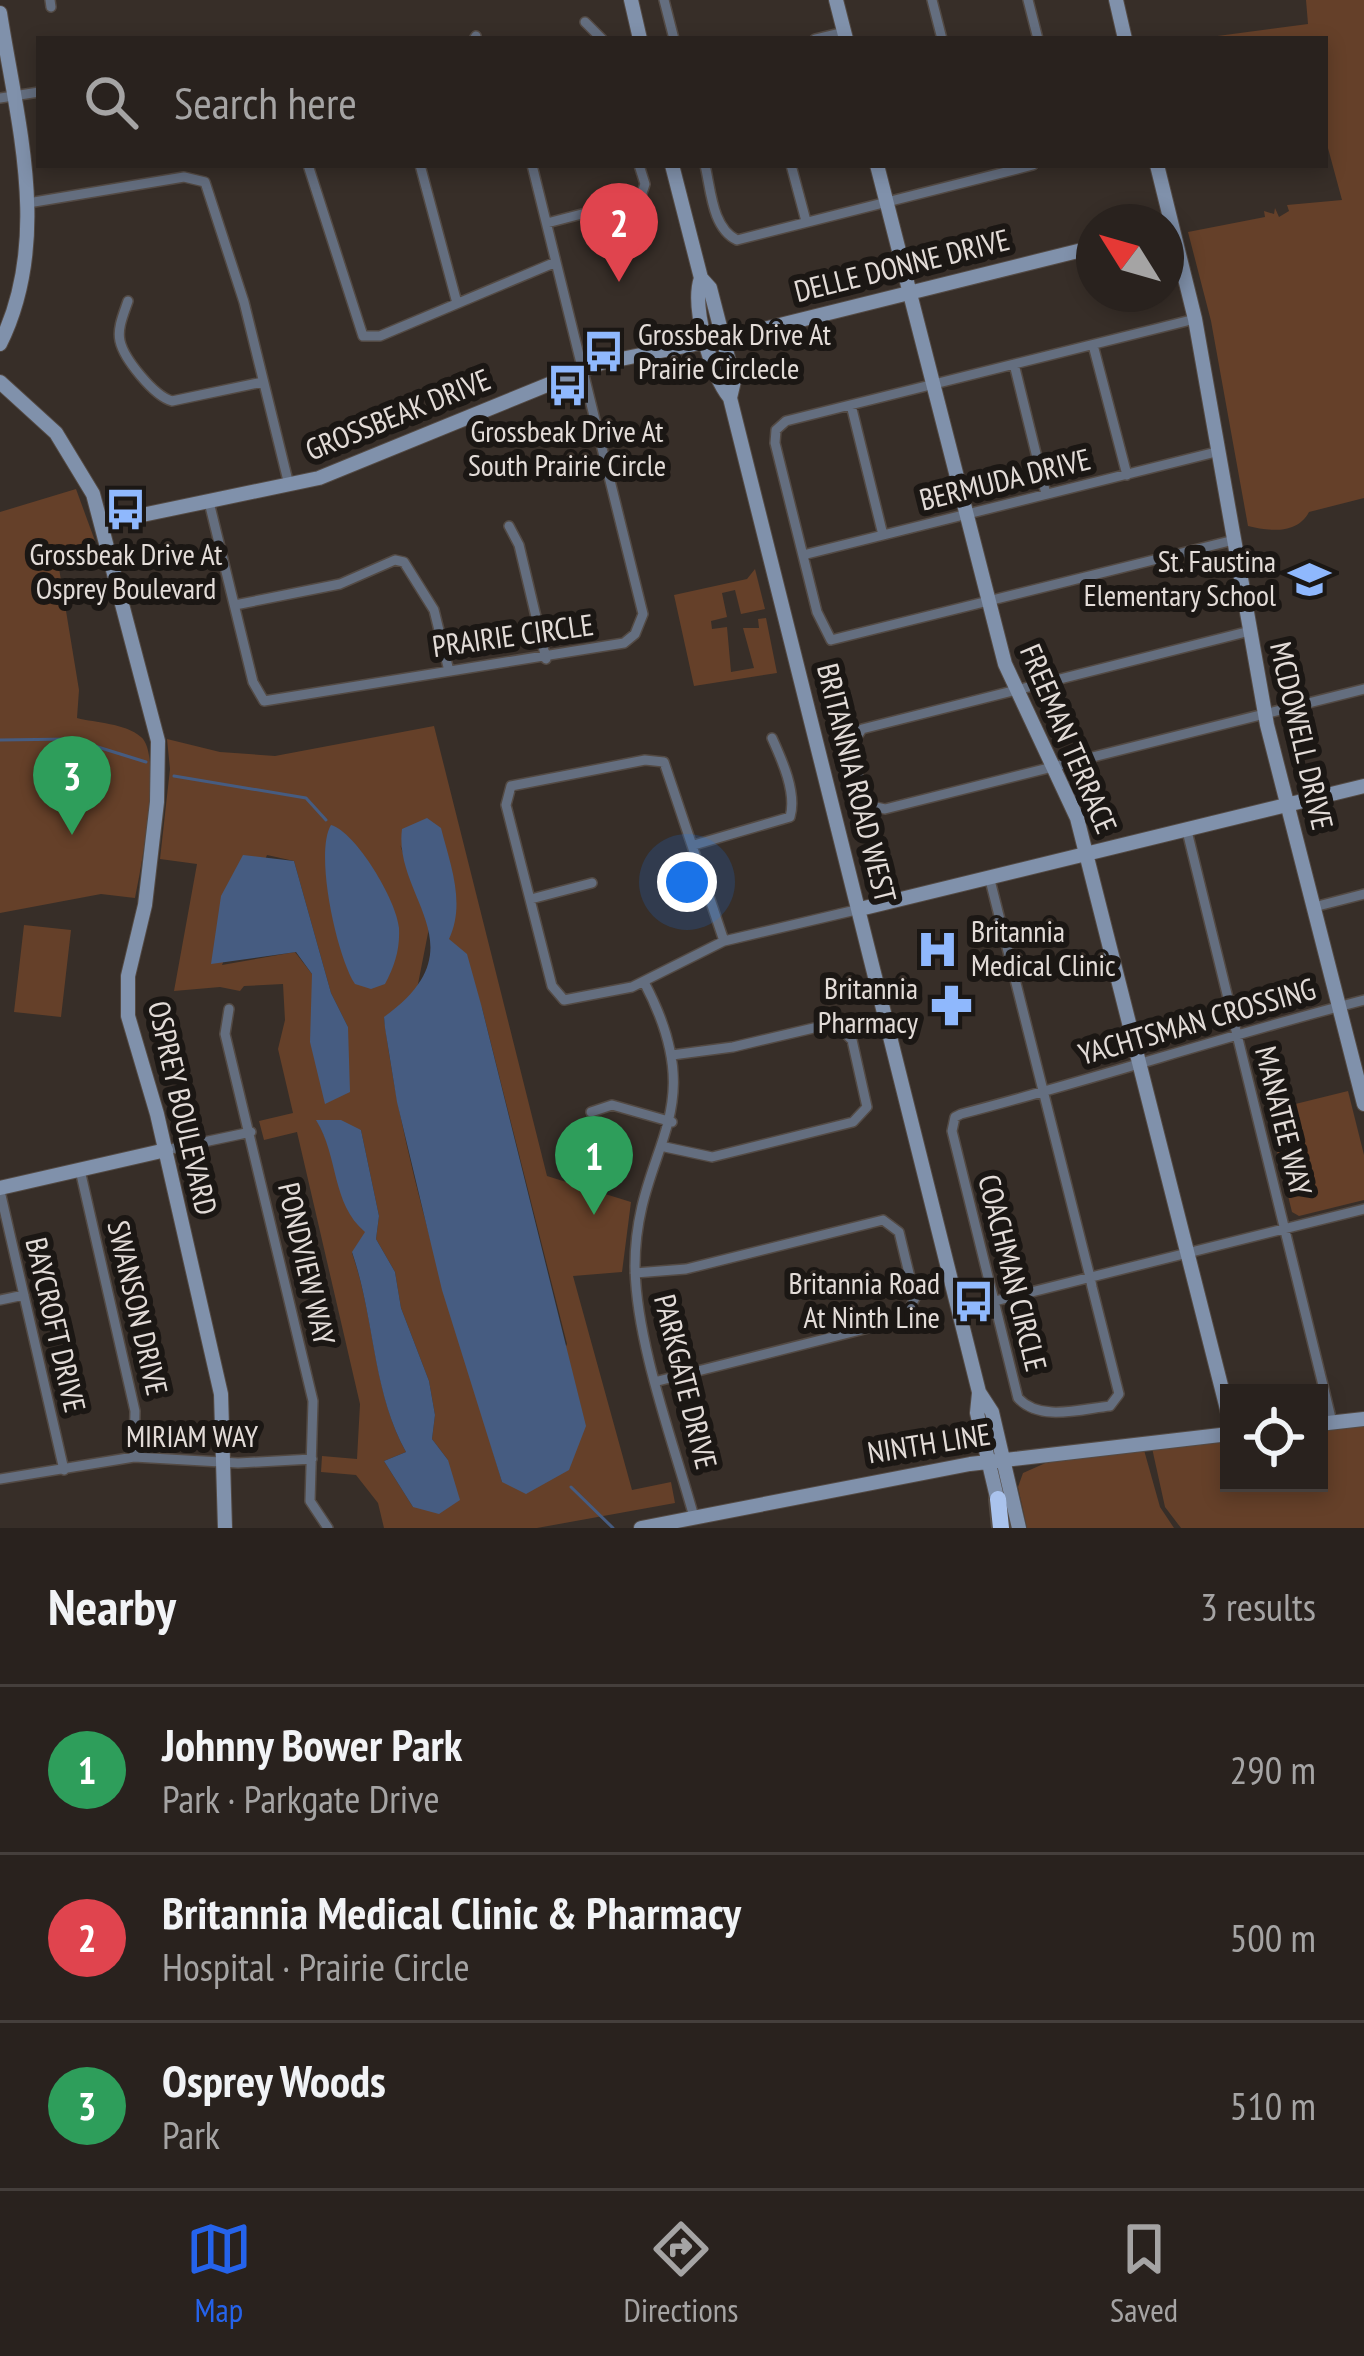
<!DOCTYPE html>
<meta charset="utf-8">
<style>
body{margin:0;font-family:"PT Sans Narrow",sans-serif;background:#352f2b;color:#f1f3f6}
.controls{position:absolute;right:36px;bottom:36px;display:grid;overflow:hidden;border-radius:0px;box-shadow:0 6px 18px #0003}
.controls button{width:108px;height:108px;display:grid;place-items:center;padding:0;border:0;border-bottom:3px solid #453f3c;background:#29221e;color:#f1f3f6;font:60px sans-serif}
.compass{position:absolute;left:1076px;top:204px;width:108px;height:108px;border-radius:50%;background:#29221e;box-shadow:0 6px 18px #0003;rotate:307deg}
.you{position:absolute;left:687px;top:882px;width:42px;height:42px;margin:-30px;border:9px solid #fff;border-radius:50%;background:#1a73e8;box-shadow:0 0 0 18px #1a73e833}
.badge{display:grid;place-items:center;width:78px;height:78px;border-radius:50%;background:#2563eb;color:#fff;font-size:39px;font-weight:700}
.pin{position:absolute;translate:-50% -99px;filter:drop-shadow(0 3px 6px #0008)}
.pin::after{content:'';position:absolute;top:63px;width:42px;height:36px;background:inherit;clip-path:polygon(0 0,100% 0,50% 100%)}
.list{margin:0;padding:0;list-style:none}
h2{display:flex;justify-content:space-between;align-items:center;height:156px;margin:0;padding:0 48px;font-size:51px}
h2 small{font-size:39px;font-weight:400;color:#a5a4a4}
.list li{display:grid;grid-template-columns:78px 1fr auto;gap:36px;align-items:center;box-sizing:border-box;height:168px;padding:0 48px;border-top:3px solid #453f3c}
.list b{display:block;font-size:45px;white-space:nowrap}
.list p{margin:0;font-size:39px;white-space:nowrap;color:#a5a4a4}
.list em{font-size:39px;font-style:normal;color:#a5a4a4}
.icon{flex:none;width:66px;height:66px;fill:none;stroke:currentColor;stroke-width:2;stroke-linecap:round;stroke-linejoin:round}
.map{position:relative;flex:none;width:1364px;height:1528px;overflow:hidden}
.search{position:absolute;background:#29221e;box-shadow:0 6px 18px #0003;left:36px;right:36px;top:36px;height:132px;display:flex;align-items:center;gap:30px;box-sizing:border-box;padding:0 42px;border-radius:0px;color:#a5a4a4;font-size:45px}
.sheet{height:660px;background:#29221e}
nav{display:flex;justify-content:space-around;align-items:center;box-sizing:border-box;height:168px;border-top:3px solid #453f3c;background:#29221e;font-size:33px;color:#a5a4a4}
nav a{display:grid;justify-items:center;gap:6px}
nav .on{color:#2563eb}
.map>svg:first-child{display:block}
.green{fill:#654029;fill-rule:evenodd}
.water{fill:#465c81}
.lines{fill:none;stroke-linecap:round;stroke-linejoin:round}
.stream{stroke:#465c81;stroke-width:3}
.street-casing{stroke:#534a44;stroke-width:12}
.secondary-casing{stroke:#534a44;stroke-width:16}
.highway-casing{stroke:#534a44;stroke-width:20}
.street{stroke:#646e7f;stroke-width:9}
.secondary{stroke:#8091ab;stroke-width:14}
.highway{stroke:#aac3ed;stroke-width:16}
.labels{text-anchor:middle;stroke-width:12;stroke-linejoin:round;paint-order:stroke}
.street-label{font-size:30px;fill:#e3dcd8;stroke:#1b1714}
.poi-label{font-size:30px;fill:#e3dcd8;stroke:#1b1714;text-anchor:end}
</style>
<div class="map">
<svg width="1364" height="1528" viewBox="0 0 1364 1528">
<rect width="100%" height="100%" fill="#372e28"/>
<!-- green -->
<path class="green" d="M1306 0H1364V498L1309 512C1297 535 1268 531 1248 526L1211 321 1188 232 1265 217 1264 211 1274 214 1275 208 1279 217 1289 211 1287 205 1342 200 1325 137V39H1195L1308 24Z
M76 489 95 541 56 550 79 690 77 718C96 723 125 723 141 737 163 755 141 869 135 898L101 894 0 913V512Z
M755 569 765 609 741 614 735 590 722 593 727 617 711 621 712 629 727 627 731 672 754 668 743 628H759L758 619 766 618 777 673 694 686 674 595 747 579Z
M434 726 547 1176 631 1202 622 1272 573 1276 632 1490 671 1482 675 1503 537 1528H384L378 1503 356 1475 321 1472 322 1456 357 1459 360 1404 297 1132 264 1140 259 1121 293 1113 278 1049 285 1020 283 984 244 986 240 991 220 987 174 991 197 864 160 859 170 769 167 739 220 752 275 756ZM400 845 482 1008 567 1344 502 1482C458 1328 404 1177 384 1018L416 994 430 923ZM267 855 294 861 331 993 348 1027 312 1001V974L295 952 222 965ZM317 1120 361 1130 379 1216 376 1239 395 1272 401 1308 429 1381 435 1415 432 1439 448 1460 413 1507 384 1461 406 1452C373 1392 375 1318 352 1253L366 1232C346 1195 335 1156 317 1120Z
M24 925 71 930 61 1017 14 1012Z
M1348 1091 1364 1155V1200L1299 1216 1292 1212 1267 1111Z
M1364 1426V1528H1181L1165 1507 1152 1448 1229 1440V1483H1319V1431Z
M1144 1450 1160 1507 1174 1528H1027L1018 1487 1023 1473 1050 1461Z"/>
<!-- water -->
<path class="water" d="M427 818 441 828C450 864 466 903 449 939L467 954 482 1008 586 1426 569 1470 526 1494 502 1482 442 1290 397 1102 385 1028 384 1017C482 947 393 898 402 829Z
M331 825C356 832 397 901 399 928 400 949 395 965 385 984L371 989 355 984C337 957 314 853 331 825Z
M243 855 294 861 331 993 348 1027 350 1092 325 1104 310 1042 312 974 296 952 211 964 221 896Z
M316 1120H341L361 1130 379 1216 376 1239 395 1272 401 1308 429 1381 435 1415 432 1439 448 1460 460 1500 439 1514 413 1507 384 1461 406 1452C372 1390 375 1319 352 1252L365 1232C331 1203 339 1157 316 1120Z"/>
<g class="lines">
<!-- stream -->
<path class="stream" d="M0 740 72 739 146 762
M174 776 306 798 326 820
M571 1487 613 1528"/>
<defs>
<path id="street" d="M50 0 51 7
M664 0 674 39
M932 0 942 39
M1028 0 1038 39
M585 22 602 39
M474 39 476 36
M815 39 844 32
M0 98 39 92
M308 165 363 336H380L556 262
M420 165 457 303
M705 165C711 190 712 228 737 240L1033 165
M791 165 806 221
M28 203 184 177 205 182 244 302 289 485
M547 223 640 199 645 184 639 165
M128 301C124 313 117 328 120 341 124 359 154 396 172 401L263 382
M1195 319 786 421 776 430 775 443 817 612 831 640 1234 540
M1093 345 1127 475
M1014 364 1046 494
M851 405 883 535
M209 502 253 682 264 701 624 643 635 634 643 614 532 165
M509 526 519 545 546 659
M803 555 1220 451
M235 605 340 584 395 560 404 562 434 610 449 671
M1250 631 862 729 851 746 863 795 871 806 885 809 1364 689
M1187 831 1332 1422
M694 845 790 817C797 793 782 760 772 738
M990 880 1090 1277 1092 1287 1119 1394 1110 1406C1081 1409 1040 1422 1018 1398L952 1131 955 1117 961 1114C1096 1079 1228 1035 1364 1000
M531 899 592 883
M1314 907 1364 894
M724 941 664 762 645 760 511 786 506 805 552 986 564 1000 632 987 724 941 860 909
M644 982C715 1116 635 1146 635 1266 636 1343 673 1441 694 1517
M229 1009 225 1034 313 1401 310 1501 328 1528
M591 1112 612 1105 672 1122
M665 1147 712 1157 853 1122 867 1107 852 1040 835 1023 733 1047 672 1055
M166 1150 251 1132
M80 1170 135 1411 134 1457
M0 1191 64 1470
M635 1273 686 1269 883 1220 899 1232 915 1298 904 1319 658 1381
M0 1300 24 1295
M995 1301 1364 1209
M0 1479 134 1457 238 1463 312 1459"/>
<path id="secondary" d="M631 0 640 39
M836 0 846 39
M1116 0 1125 39
M0 13C17 122 52 239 0 344
M672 165 701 278C691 307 711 374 730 398L979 1392 992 1412 1019 1528
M877 165 1005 664 1077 818 1229 1417
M1157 165 1195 319 1267 725 1364 1104
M701 278 710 288 734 381 730 398
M0 382 56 433 93 494 158 741 157 802 145 905 128 976V1016L157 1114 221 1394 225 1528
M104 523 319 478 601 363 740 335 1094 247
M860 909 1364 786
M0 1188 166 1150
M979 1393 977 1413 999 1506
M1319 1424 1364 1419
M641 1528 970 1464 1229 1434"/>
<path id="highway" d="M998 1499 1001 1528"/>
</defs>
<!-- street casing -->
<use href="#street" class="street-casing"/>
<!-- secondary casing -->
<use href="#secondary" class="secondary-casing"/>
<!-- highway casing -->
<use href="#highway" class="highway-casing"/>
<!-- street -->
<use href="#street" class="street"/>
<!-- secondary -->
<use href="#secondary" class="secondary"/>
<!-- highway -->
<use href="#highway" class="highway"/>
</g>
<!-- icons -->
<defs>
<symbol id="bus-bare" viewBox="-9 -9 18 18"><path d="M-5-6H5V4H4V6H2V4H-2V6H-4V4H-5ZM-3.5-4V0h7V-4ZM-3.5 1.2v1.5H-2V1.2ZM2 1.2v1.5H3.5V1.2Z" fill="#8fb8fd" stroke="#1b1714" stroke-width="2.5" paint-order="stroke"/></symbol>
<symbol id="school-bare" viewBox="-9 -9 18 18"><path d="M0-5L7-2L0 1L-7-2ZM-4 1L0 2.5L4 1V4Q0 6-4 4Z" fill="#8fb8fd" stroke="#1b1714" stroke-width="2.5" paint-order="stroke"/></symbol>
<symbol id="hospital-bare" viewBox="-9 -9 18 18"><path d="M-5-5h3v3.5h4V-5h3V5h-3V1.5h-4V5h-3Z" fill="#8fb8fd" stroke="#1b1714" stroke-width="2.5" paint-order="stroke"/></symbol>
<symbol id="pharmacy-bare" viewBox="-9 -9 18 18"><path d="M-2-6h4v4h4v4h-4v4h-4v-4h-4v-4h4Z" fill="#8fb8fd" stroke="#1b1714" stroke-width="2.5" paint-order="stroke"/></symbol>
</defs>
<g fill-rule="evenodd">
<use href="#bus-bare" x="574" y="322" width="59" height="59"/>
<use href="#bus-bare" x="538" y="356" width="59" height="59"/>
<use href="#bus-bare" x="96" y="480" width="59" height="59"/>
<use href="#school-bare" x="1280" y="550" width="59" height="59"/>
<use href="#hospital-bare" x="908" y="920" width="59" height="59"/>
<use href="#pharmacy-bare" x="922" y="976" width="59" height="59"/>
<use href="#bus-bare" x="944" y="1272" width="59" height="59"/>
</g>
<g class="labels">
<!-- street labels -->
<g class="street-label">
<text transform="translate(902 266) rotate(-14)" y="10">DELLE DONNE DRIVE</text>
<text transform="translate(398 415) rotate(-22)" y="10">GROSSBEAK DRIVE</text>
<text transform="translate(1005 480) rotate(-14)" y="10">BERMUDA DRIVE</text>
<text transform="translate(513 636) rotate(-8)" y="10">PRAIRIE CIRCLE</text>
<text transform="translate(1301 736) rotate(77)" y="10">MCDOWELL DRIVE</text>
<text transform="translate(1068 739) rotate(67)" y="10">FREEMAN TERRACE</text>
<text transform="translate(856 783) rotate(76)" y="10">BRITANNIA ROAD WEST</text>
<text transform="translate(1197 1022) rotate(-16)" y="10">YACHTSMAN CROSSING</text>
<text transform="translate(182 1108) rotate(77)" y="10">OSPREY BOULEVARD</text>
<text transform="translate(1283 1121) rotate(76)" y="10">MANATEE WAY</text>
<text transform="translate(306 1264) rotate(77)" y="10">PONDVIEW WAY</text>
<text transform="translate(1012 1273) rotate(76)" y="10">COACHMAN CIRCLE</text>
<text transform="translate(137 1308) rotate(77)" y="10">SWANSON DRIVE</text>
<text transform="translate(55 1325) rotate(77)" y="10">BAYCROFT DRIVE</text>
<text transform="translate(685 1382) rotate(76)" y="10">PARKGATE DRIVE</text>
<text x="192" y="1447">MIRIAM WAY</text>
<text transform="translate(929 1444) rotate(-9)" y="10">NINTH LINE</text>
</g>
<!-- poi labels -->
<g class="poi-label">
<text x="638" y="345" text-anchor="start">Grossbeak Drive At<tspan x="638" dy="34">Prairie Circlecle</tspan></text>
<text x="567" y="442" text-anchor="middle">Grossbeak Drive At<tspan x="567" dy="34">South Prairie Circle</tspan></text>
<text x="126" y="565" text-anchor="middle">Grossbeak Drive At<tspan x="126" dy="34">Osprey Boulevard</tspan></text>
<text x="1276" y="572">St. Faustina<tspan x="1276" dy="34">Elementary School</tspan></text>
<text x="971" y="942" text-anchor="start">Britannia<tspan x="971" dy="34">Medical Clinic</tspan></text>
<text x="918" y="999">Britannia<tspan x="918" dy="34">Pharmacy</tspan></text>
<text x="940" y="1294">Britannia Road<tspan x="940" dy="34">At Ninth Line</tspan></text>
</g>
</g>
</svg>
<div class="controls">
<button><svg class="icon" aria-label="locate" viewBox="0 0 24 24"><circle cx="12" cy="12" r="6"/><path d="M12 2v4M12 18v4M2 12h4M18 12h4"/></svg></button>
</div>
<svg class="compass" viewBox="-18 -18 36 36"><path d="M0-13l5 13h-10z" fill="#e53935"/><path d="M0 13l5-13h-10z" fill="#a5a4a4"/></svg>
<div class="you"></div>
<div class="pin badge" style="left:594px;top:1215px;background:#2e9e5b">1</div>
<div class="pin badge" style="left:619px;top:282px;background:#e0444e">2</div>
<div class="pin badge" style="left:72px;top:835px;background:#2e9e5b">3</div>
<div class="search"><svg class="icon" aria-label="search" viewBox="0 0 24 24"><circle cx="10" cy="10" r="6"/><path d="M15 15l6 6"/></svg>Search here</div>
</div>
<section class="sheet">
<h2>Nearby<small>3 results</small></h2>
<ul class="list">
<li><span class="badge" style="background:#2e9e5b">1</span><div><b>Johnny Bower Park</b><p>Park · Parkgate Drive</p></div><em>290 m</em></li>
<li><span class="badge" style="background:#e0444e">2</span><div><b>Britannia Medical Clinic &amp; Pharmacy</b><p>Hospital · Prairie Circle</p></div><em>500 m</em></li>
<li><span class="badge" style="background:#2e9e5b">3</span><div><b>Osprey Woods</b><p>Park</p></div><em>510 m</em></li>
</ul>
</section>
<nav>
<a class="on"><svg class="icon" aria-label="map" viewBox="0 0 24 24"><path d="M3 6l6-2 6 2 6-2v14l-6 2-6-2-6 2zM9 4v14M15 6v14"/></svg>Map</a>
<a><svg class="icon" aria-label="directions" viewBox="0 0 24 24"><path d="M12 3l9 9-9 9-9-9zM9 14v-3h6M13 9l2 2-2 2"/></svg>Directions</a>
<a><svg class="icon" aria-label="saved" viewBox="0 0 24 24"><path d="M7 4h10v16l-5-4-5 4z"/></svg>Saved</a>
</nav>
